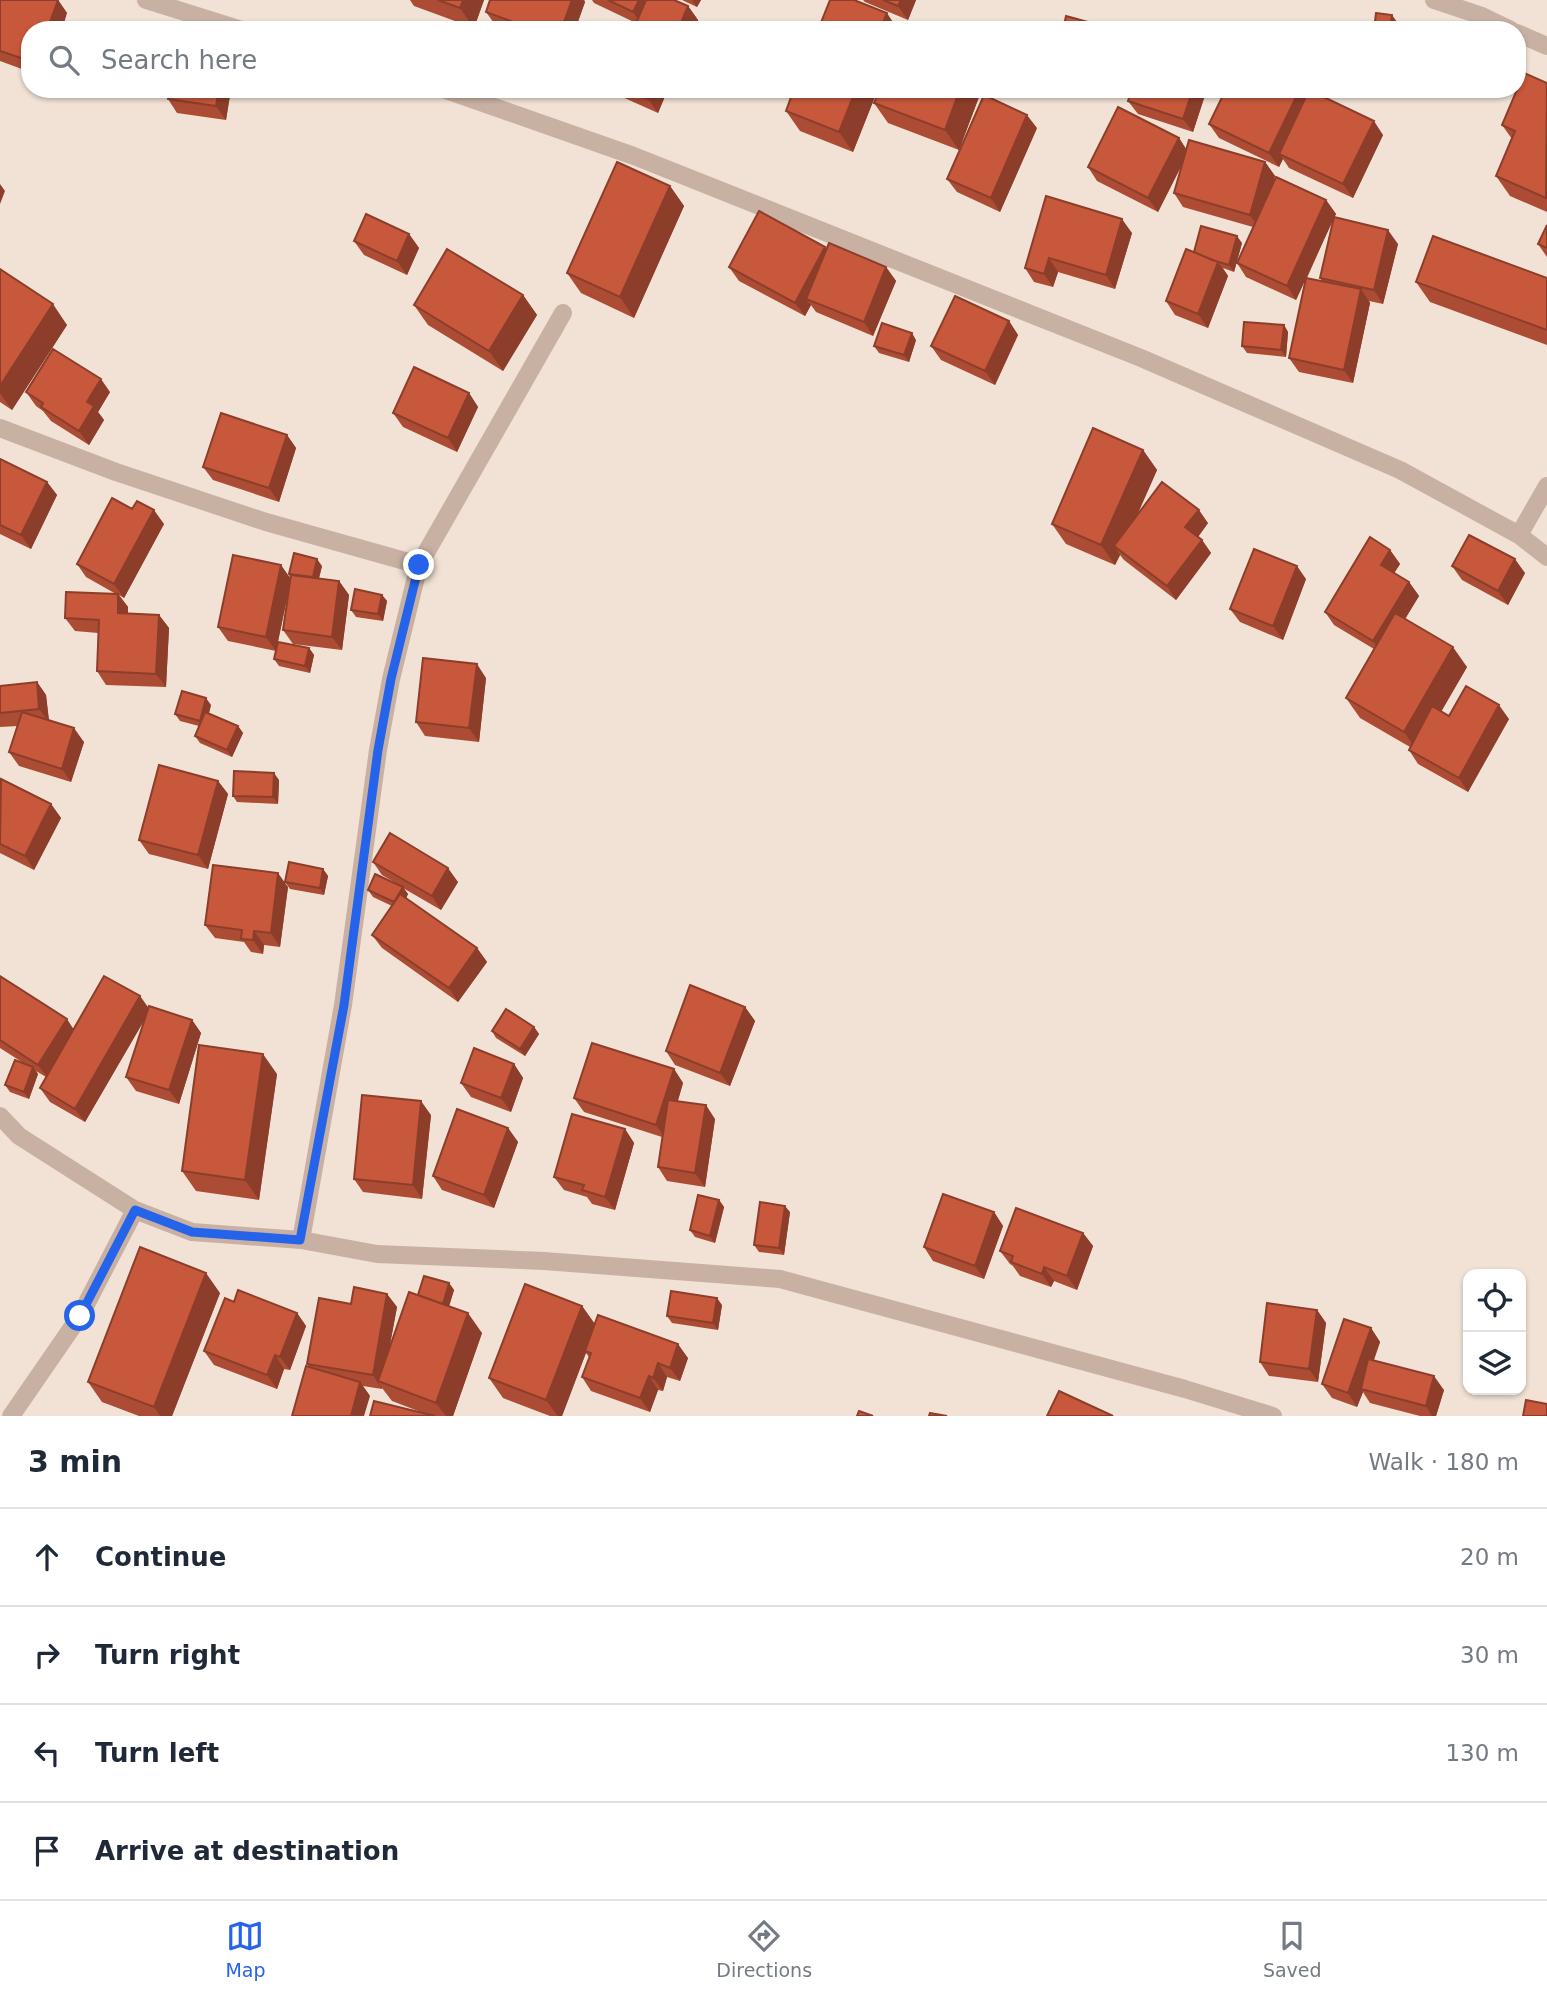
<!DOCTYPE html>
<meta charset="utf-8">
<style>
body{margin:0;font-family:"DejaVu Sans",sans-serif;background:#f6f6f7;color:#1f2937}
.controls{position:absolute;right:21px;bottom:21px;display:grid;overflow:hidden;border-radius:14px;box-shadow:0 2px 5px #0004}
.controls button{width:63px;height:63px;display:grid;place-items:center;padding:0;border:0;border-bottom:2px solid #e0e1e3;background:#fff;color:#1f2937;font:35px sans-serif}
.stop{position:absolute;width:21px;height:21px;margin:-16px;border:5px solid #2563eb;border-radius:50%;background:#fff}
.stop.end{background:#2563eb;border-color:#fff;box-shadow:0 2px 7px #0008}
.list{margin:0;padding:0;list-style:none}
h2{display:flex;justify-content:space-between;align-items:center;height:91px;margin:0;padding:0 28px;font-size:30px}
h2 small{font-size:23px;font-weight:400;color:#747a83}
.list li{display:grid;grid-template-columns:46px 1fr auto;gap:21px;align-items:center;box-sizing:border-box;height:98px;padding:0 28px;border-top:2px solid #e0e1e3}
.list b{display:block;font-size:26px;white-space:nowrap}
.list em{font-size:23px;font-style:normal;color:#747a83}
.icon{flex:none;width:38px;height:38px;fill:none;stroke:currentColor;stroke-width:2;stroke-linecap:round;stroke-linejoin:round}
.map{position:relative;flex:none;width:1547px;height:1416px;overflow:hidden}
.search{position:absolute;background:#fff;box-shadow:0 2px 5px #0004;left:21px;right:21px;top:21px;height:77px;display:flex;align-items:center;gap:18px;box-sizing:border-box;padding:0 24px;border-radius:28px;color:#747a83;font-size:26px}
.sheet{height:483px;background:#fff}
nav{display:flex;justify-content:space-around;align-items:center;box-sizing:border-box;height:98px;border-top:2px solid #e0e1e3;background:#fff;font-size:19px;color:#747a83}
nav a{display:grid;justify-items:center;gap:4px}
nav .on{color:#2563eb}
.map>svg:first-child{display:block}
.lines{fill:none;stroke-linecap:round;stroke-linejoin:round}
.street{stroke:#c8b1a2;stroke-width:18}
.wall{fill:#ac4c34;fill-rule:evenodd}
.shaded-wall{fill:#8c3e2a}
.building{fill:#c8583c;stroke:#8c3e2a;stroke-width:2}
.route{stroke:#2563eb;stroke-width:9}
</style>
<div class="map">
<svg width="1547" height="1416" viewBox="0 0 1547 1416">
<rect width="100%" height="100%" fill="#f1e2d5"/>
<g class="lines">
<!-- street -->
<path class="street" d="M146 0 242 30
M1434 0 1482 16 1511 30
M1517 33 1547 46
M443 89 634 156 1141 358 1400 470 1519 535 1547 557
M0 428 116 472 266 522 419 565 391 679 378 750 343 1005 301 1240
M1519 535 1547 486
M419 565 563 313
M0 1116 19 1136 135 1210 192 1232 301 1240 377 1254 544 1261 780 1279 1185 1389 1273 1416
M11 1416 80 1316 135 1210"/>
</g>
<!-- wall -->
<path class="wall" d="M0 0H58L67 13 30 30V72L0 61Z
M410 0H484L474 28 414 6Z
M490 0H584L585 2 575 30H507L496 26 486 12Z
M592 0H674L688 6 698 20 694 30H633L636 23 594 3Z
M682 0H701L697 7Z
M863 0H916L908 20 865 2Z
M1547 83V212L1510 196 1496 176 1512 139 1502 125Z
M231 89 226 120 177 113 168 99Z
M615 89H668L658 113 620 96Z
M878 89 853 152 800 131 786 111Z
M982 89 959 150 888 123 874 103Z
M1064 89H1090L1088 96Z
M1207 89 1193 132 1138 114 1128 101Z
M1306 97 1383 135 1353 198 1289 168 1283 159 1279 167 1219 138 1209 124Z
M1037 128 1000 212 957 192 947 179Z
M1179 138 1186 149 1265 162 1275 176 1272 186 1326 200 1336 214 1334 217 1398 244 1383 304 1369 301 1370 303 1353 383 1299 372 1289 358 1305 280 1296 300 1246 277 1237 263 1253 227 1183 207 1174 193 1182 165 1158 212 1097 181 1088 167ZM1333 219 1320 278 1322 281 1307 278Z
M670 186 684 206 634 318 581 293 567 273Z
M1046 196 1132 233 1115 289 1058 272 1053 287 1034 282 1025 268Z
M1547 225V257L1538 244Z
M409 234 419 248 407 275 364 255 354 241Z
M1242 243 1234 272 1223 268 1228 276 1208 328 1175 315 1166 301 1194 252Z
M827 249 886 267 896 281 873 336 816 312 811 305 805 316 739 281 729 267Z
M0 269 67 325 12 410 0 402Z
M1547 278V345L1430 302 1416 282Z
M523 295 537 315 503 371 428 325 414 305Z
M1009 321 1018 335 995 385 941 360 931 346Z
M1284 325 1288 332 1286 357 1247 353 1242 346Z
M916 340 909 362 879 353 874 346Z
M26 392H110L98 412 104 420 89 445 51 421 43 411 36 406Z
M469 393 478 407 457 452 403 427 393 413Z
M287 435 296 448 279 502 213 480 203 467Z
M1143 450 1157 470 1136 517 1208 523 1198 537 1202 540 1211 553 1176 600 1124 560 1120 555 1115 565 1066 544 1052 524Z
M0 459 47 482 57 495 31 549 0 534Z
M132 509 164 524 124 598 119 595 128 607V613L159 615 169 628 166 687 106 685 97 671 98 633 75 631 65 618 116 594 86 577 77 564Z
M1390 550 1400 564 1394 573 1409 582 1419 596 1405 619 1467 667 1441 711 1449 716 1509 719 1468 792 1418 764 1409 750 1410 747 1360 718 1346 698 1374 649 1334 625 1325 612Z
M322 566 319 578 339 581 349 595 342 650 293 644 283 630 289 589 276 651 228 641 218 627 290 578 289 574Z
M1452 566 1525 573 1508 605 1462 580Z
M1306 579 1283 640 1240 622 1230 609Z
M382 595 387 601 383 621 356 617 351 610Z
M309 648 314 655 310 673 279 666 274 659Z
M486 678 479 742 425 736 416 722Z
M37 682 46 695 49 720 84 742 71 782 19 766 9 752 18 726 0 727V686Z
M211 705 209 713 238 726 243 733 232 757 200 743 195 736 199 726 180 721 175 714Z
M0 780 51 804 61 818 34 870 0 853Z
M279 780 278 804 237 802 233 796Z
M218 781 228 794 208 869 149 854 139 840Z
M373 862 458 882 441 910 403 888 408 894 406 898 477 948 487 962 458 1002 382 948 372 935 392 906 373 897 368 890 401 886 382 875Z
M323 869 328 876 324 895 290 889 285 882Z
M288 887 280 947 264 945 263 954 251 952 244 942 215 938 205 925Z
M0 976 74 1029 140 996 148 1008 192 1020 201 1033 179 1104 136 1091 126 1077 145 1019 85 1122 50 1102 40 1088 46 1077 36 1071 38 1074 29 1099 10 1092 5 1085 25 1064 0 1048Z
M745 1007 755 1021 730 1086 675 1065 666 1051Z
M534 1027 539 1034 525 1056 496 1038 492 1031Z
M514 1064 523 1078 511 1112 471 1097 461 1083Z
M674 1069 683 1083 678 1101 715 1119 705 1187 667 1181 658 1167 662 1137 584 1112 574 1098Z
M277 1074 259 1200 196 1191 182 1171Z
M431 1115 422 1199 363 1192 354 1179Z
M508 1128 518 1142 494 1208 442 1190 433 1176Z
M625 1129 634 1143 615 1210 592 1204 587 1197 564 1190 554 1177Z
M719 1200 724 1207 715 1243 695 1237 690 1230Z
M790 1212 784 1255 759 1252 754 1245Z
M994 1212 1003 1226 984 1279 933 1261 924 1247Z
M1083 1233 1093 1246 1077 1290 1054 1281 1051 1287 1020 1276 1013 1266 1010 1264 1000 1251Z
M449 1283 454 1290 449 1306 482 1333 453 1416H370L426 1414 392 1401 382 1388V1389L363 1386 370 1396 309 1367 307 1364 351 1304 387 1294 397 1307 389 1349 418 1295Z
M220 1293 172 1416H139L102 1402 88 1382Z
M234 1302 297 1313 306 1326 290 1370 284 1369 277 1389 214 1365 204 1351Z
M722 1305 718 1330 672 1323 667 1316Z
M582 1306 595 1324 688 1358 680 1381 667 1377 663 1391 658 1390 650 1412 591 1391 582 1377 589 1357 586 1353 562 1416H550L503 1398 489 1378Z
M1317 1310 1326 1323 1318 1382 1269 1376 1260 1362Z
M1371 1328 1380 1342 1374 1360 1444 1390 1436 1416H1420L1370 1403 1363 1392 1357 1407 1332 1398 1322 1384Z"/>
<!-- shaded-wall -->
<path class="shaded-wall" d="M58 0 67 13 62 30H47Z
M463 0H484L474 28 460 8Z
M572 0H584L585 2 575 30H561Z
M639 0H655L643 26 633 12Z
M692 0H701L697 7Z
M901 0H916L908 20 898 6Z
M688 6 698 20 694 30H678Z
M887 13 898 30H880Z
M1392 15 1397 22 1396 30H1390Z
M219 89H231L226 120 216 106Z
M652 89H668L658 113 648 99Z
M856 89H878L853 152 839 132Z
M960 89H982L959 150 945 130Z
M1083 89H1090L1088 96Z
M1193 89H1207L1193 132 1183 119Z
M1300 89 1310 102 1279 154 1283 159 1279 167 1269 153Z
M1027 115 1037 128 1000 212 991 198Z
M1374 121 1383 135 1353 198 1343 184Z
M1179 138 1188 152 1158 212 1148 198Z
M1265 162 1275 176 1260 229 1250 215Z
M0 184 5 191 0 204Z
M670 186 684 206 634 318 620 297Z
M1326 200 1336 214 1296 300 1287 286Z
M1122 219 1132 233 1115 289 1106 275Z
M1388 230 1398 244 1383 304 1374 290Z
M409 234 419 248 407 275 397 261Z
M1237 236 1242 243 1234 272 1229 265Z
M825 247 835 261 806 299 811 305 805 316 795 303Z
M1049 258 1058 272 1053 287 1044 274Z
M1218 262 1228 276 1208 328 1198 314Z
M886 267 896 281 873 336 864 322Z
M1361 289 1370 303 1353 383 1344 370Z
M523 295 537 315 503 371 489 351Z
M53 304 67 325 12 410 0 393V386Z
M1009 321 1018 335 995 385 985 371Z
M1284 325 1288 332 1286 357 1281 350Z
M912 333 916 340 909 362 904 355Z
M101 379 110 392 98 412 104 420 89 445 79 431 87 402Z
M469 393 478 407 457 452 448 438Z
M287 435 296 448 279 502 269 488Z
M1143 450 1157 470 1121 552 1114 546 1120 555 1115 565 1101 545Z
M47 482 57 495 31 549 21 535Z
M154 510 164 524 124 598 114 584Z
M1199 510 1208 523 1195 541 1185 527Z
M1202 540 1211 553 1176 600 1167 586Z
M1390 550 1400 564 1391 578 1381 565Z
M317 559 322 566 317 586 312 579Z
M1515 559 1525 573 1508 605 1498 591Z
M281 565 291 579 276 651 266 637Z
M1297 566 1306 579 1283 640 1273 626Z
M339 581 349 595 342 650 332 637Z
M1409 582 1419 596 1383 655 1373 641Z
M118 594 128 607 127 626 118 613Z
M382 595 387 601 383 621 378 614Z
M159 615 169 628 166 687 156 674Z
M1453 647 1467 667 1418 752 1404 732Z
M309 648 314 655 310 673 305 666Z
M477 664 486 678 479 742 469 728Z
M37 682 46 695 49 722 39 709Z
M206 698 211 705 205 728 200 721Z
M1499 705 1509 719 1468 792 1459 778Z
M238 726 243 733 232 757 227 750Z
M74 728 84 742 71 782 62 769Z
M274 773 279 780 278 804 273 797Z
M218 781 228 794 208 869 198 855Z
M51 804 61 818 34 870 25 856Z
M448 868 458 882 441 910 432 896Z
M323 869 328 876 324 895 320 888Z
M278 873 288 887 280 947 271 933Z
M403 887 408 894 401 909 396 903Z
M254 931 264 945 263 954 253 940Z
M477 948 487 962 458 1002 449 988Z
M140 996 150 1010 85 1122 75 1109Z
M745 1007 755 1021 730 1086 720 1073Z
M67 1019 76 1033 48 1078 38 1065Z
M192 1020 201 1033 179 1104 169 1090Z
M534 1027 539 1034 525 1056 520 1049Z
M263 1054 277 1074 259 1200 245 1180Z
M514 1064 523 1078 511 1112 501 1098Z
M33 1067 38 1074 29 1099 24 1092Z
M674 1069 683 1083 666 1139 656 1125Z
M421 1101 431 1115 422 1199 413 1185Z
M706 1105 715 1119 705 1187 695 1173Z
M508 1128 518 1142 494 1208 484 1195Z
M625 1129 634 1143 615 1210 605 1197Z
M719 1200 724 1207 715 1243 710 1236Z
M785 1206 790 1212 784 1255 779 1248Z
M994 1212 1003 1226 984 1279 975 1266Z
M1083 1233 1093 1246 1077 1290 1067 1276Z
M1044 1267 1054 1281 1051 1287 1042 1274Z
M206 1273 220 1293 172 1416H160L154 1407Z
M449 1283 454 1290 447 1313 442 1306Z
M387 1294 397 1307 383 1383 378 1381 382 1389 373 1375Z
M717 1298 722 1305 718 1330 713 1323Z
M582 1306 596 1326 562 1416H558L546 1400Z
M1317 1310 1326 1323 1318 1382 1309 1369Z
M297 1313 306 1326 290 1370 280 1357Z
M468 1313 482 1333 453 1416H446L436 1403Z
M1371 1328 1380 1342 1363 1390 1361 1389 1363 1392 1357 1407 1348 1393Z
M678 1344 688 1358 680 1381 670 1368Z
M275 1355 284 1369 277 1389 267 1375Z
M658 1363 667 1377 663 1391 653 1378Z
M649 1376 658 1390 650 1412 640 1398Z
M1434 1376 1444 1390 1436 1416H1432L1426 1406Z
M360 1382 370 1396 364 1416H351Z"/>
<!-- building -->
<path class="building" d="M0 0H58L47 30H30V61L0 51Z
M438 0H463L460 8Z
M490 0H572L561 30H535L486 12Z
M608 0H639L633 12Z
M646 0H674L688 6 678 30H633Z
M830 0H854L887 13 880 30H818Z
M883 0H901L898 6Z
M1376 13 1392 15 1390 30H1374Z
M1066 16 1095 24 1093 30H1063Z
M185 24 215 28V30H184Z
M1524 73 1547 83 1546 198 1496 176 1515 131 1502 125Z
M169 89H219L216 106 168 99Z
M625 89H652L648 99Z
M794 89H856L839 132 786 111Z
M880 89H960L945 130 874 103Z
M1132 89H1193L1183 119 1128 101Z
M1226 89H1300L1269 153 1209 124Z
M1309 90 1374 121 1343 184 1279 154Z
M984 95 1027 115 991 198 947 179Z
M1118 107 1179 138 1148 198 1088 167Z
M1189 140 1265 162 1250 215 1174 193Z
M617 162 670 186 620 297 567 273Z
M1276 177 1326 200 1287 286 1237 263Z
M1046 196 1122 219 1106 275 1049 258 1044 274 1025 268Z
M759 211 825 247 795 303 729 267Z
M366 214 409 234 397 261 354 241Z
M1334 217 1388 230 1374 290 1320 278Z
M1547 225V248L1538 244Z
M1201 226 1237 236 1229 265 1212 260 1194 252Z
M1433 236 1547 278V330L1416 282Z
M829 243 886 267 864 322 806 299Z
M447 249 523 295 489 351 414 305Z
M1186 249 1218 262 1198 314 1166 301Z
M0 269 53 304 0 386Z
M1306 278 1361 289 1344 370 1289 358Z
M955 296 1009 321 985 371 931 346Z
M1244 322 1284 325 1281 350 1242 346Z
M882 323 912 333 904 355 874 346Z
M53 349 101 379 87 402 94 406 79 431 41 407 43 403 26 392Z
M414 367 469 393 448 438 393 413Z
M221 413 287 435 269 488 203 467Z
M1093 428 1143 450 1101 545 1052 524Z
M0 459 47 482 21 535 0 525Z
M1162 482 1199 510 1185 527 1202 540 1167 586 1114 546Z
M112 498 132 509 137 501 154 510 114 584 77 564Z
M1469 535 1515 559 1498 591 1452 566Z
M1370 537 1390 550 1381 565 1409 582 1373 641 1325 612Z
M1254 549 1297 566 1273 626 1230 609Z
M294 553 317 559 313 577 289 574Z
M233 555 281 565 266 637 218 627Z
M291 575 339 581 332 637 283 630Z
M355 589 382 595 378 614 351 610Z
M66 592 118 594V613L159 615 156 674 97 671 99 620 65 618Z
M1395 613 1453 647 1404 732 1346 698Z
M278 642 309 648 305 666 274 659Z
M423 658 477 664 469 728 416 722Z
M37 682 39 709 0 713V686Z
M1466 686 1499 705 1459 778 1409 750 1432 706 1449 716Z
M182 691 206 698 200 721 175 714Z
M22 712 74 728 62 769 9 752Z
M205 712 238 726 227 750 195 736Z
M159 765 218 781 198 855 139 840Z
M234 771 274 773 273 797 233 796Z
M1 779 51 804 25 856 0 844Z
M390 833 448 868 432 896 373 862Z
M289 862 323 869 320 888 285 882Z
M213 865 278 873 271 933 254 931 253 940 241 939 242 930 205 925Z
M375 874 403 887 394 902 368 890Z
M400 894 477 948 449 988 372 935Z
M0 976 67 1019 38 1065 0 1040Z
M104 976 140 996 75 1109 40 1088Z
M690 985 745 1007 720 1073 666 1051Z
M149 1006 192 1020 169 1090 126 1077Z
M506 1009 534 1027 520 1049 492 1031Z
M592 1043 674 1069 656 1125 574 1098Z
M199 1045 263 1054 245 1180 182 1171Z
M474 1048 514 1064 501 1098 461 1083Z
M15 1060 33 1067 24 1092 5 1085Z
M362 1095 421 1101 413 1185 354 1179Z
M668 1100 706 1105 695 1173 658 1167Z
M457 1109 508 1128 484 1195 433 1176Z
M572 1114 625 1129 605 1197 582 1190 584 1185 554 1177Z
M943 1194 994 1212 975 1266 924 1247Z
M698 1195 719 1200 710 1236 690 1230Z
M760 1202 785 1206 779 1248 754 1245Z
M1016 1208 1083 1233 1067 1276 1044 1267 1042 1274 1011 1262 1013 1256 1000 1251Z
M140 1247 206 1273 154 1407 88 1382Z
M424 1276 449 1283 443 1304 418 1295Z
M525 1284 582 1306 546 1400 489 1378Z
M354 1287 387 1294 373 1375 307 1364 319 1298 351 1304Z
M238 1290 297 1313 280 1357 275 1355 267 1375 204 1351 225 1298 234 1302Z
M671 1291 717 1298 713 1323 667 1316Z
M409 1292 468 1313 436 1403 378 1381Z
M1267 1303 1317 1310 1309 1369 1260 1362Z
M598 1315 678 1344 670 1368 658 1363 653 1378 649 1376 640 1398 582 1377 591 1353 585 1351Z
M1344 1319 1371 1328 1348 1393 1322 1384Z
M1368 1359 1434 1376 1426 1406 1361 1389Z
M306 1366 360 1382 351 1416H292Z
M1059 1391 1113 1416H1047Z
M1526 1400 1547 1404V1416H1523Z
M374 1401 435 1416H370Z
M859 1411 873 1416H857Z
M930 1413 947 1416H929Z"/>
<g class="lines">
<!-- route -->
<path class="route" d="M80 1316 135 1210 192 1232 300 1240 344 1005 378 750 391 679 419 565"/>
</g>
</svg>
<div class="controls">
<button><svg class="icon" aria-label="locate" viewBox="0 0 24 24"><circle cx="12" cy="12" r="6"/><path d="M12 2v4M12 18v4M2 12h4M18 12h4"/></svg></button>
<button><svg class="icon" aria-label="layers" viewBox="0 0 24 24"><path d="M12 4l9 5-9 5-9-5zM3 14l9 5 9-5"/></svg></button>
</div>
<div class="stop" style="left:80px;top:1316px"></div>
<div class="stop end" style="left:419px;top:565px"></div>
<div class="search"><svg class="icon" aria-label="search" viewBox="0 0 24 24"><circle cx="10" cy="10" r="6"/><path d="M15 15l6 6"/></svg>Search here</div>
</div>
<section class="sheet">
<h2>3 min<small>Walk · 180 m</small></h2>
<ul class="list">
<li><svg class="icon" aria-label="ahead" viewBox="0 0 24 24"><path d="M12 20V5M6 11l6-6 6 6"/></svg><div><b>Continue</b></div><em>20 m</em></li>
<li><svg class="icon" aria-label="right" viewBox="0 0 24 24"><path d="M7 20v-9h11M14 6l5 5-5 5"/></svg><div><b>Turn right</b></div><em>30 m</em></li>
<li><svg class="icon" aria-label="left" viewBox="0 0 24 24"><path d="M17 20v-9H6M10 6l-5 5 5 5"/></svg><div><b>Turn left</b></div><em>130 m</em></li>
<li><svg class="icon" aria-label="arrive" viewBox="0 0 24 24"><path d="M6 21V4h12l-3 4 3 4H6"/></svg><div><b>Arrive at destination</b></div></li>
</ul>
</section>
<nav>
<a class="on"><svg class="icon" aria-label="map" viewBox="0 0 24 24"><path d="M3 6l6-2 6 2 6-2v14l-6 2-6-2-6 2zM9 4v14M15 6v14"/></svg>Map</a>
<a><svg class="icon" aria-label="directions" viewBox="0 0 24 24"><path d="M12 3l9 9-9 9-9-9zM9 14v-3h6M13 9l2 2-2 2"/></svg>Directions</a>
<a><svg class="icon" aria-label="saved" viewBox="0 0 24 24"><path d="M7 4h10v16l-5-4-5 4z"/></svg>Saved</a>
</nav>
